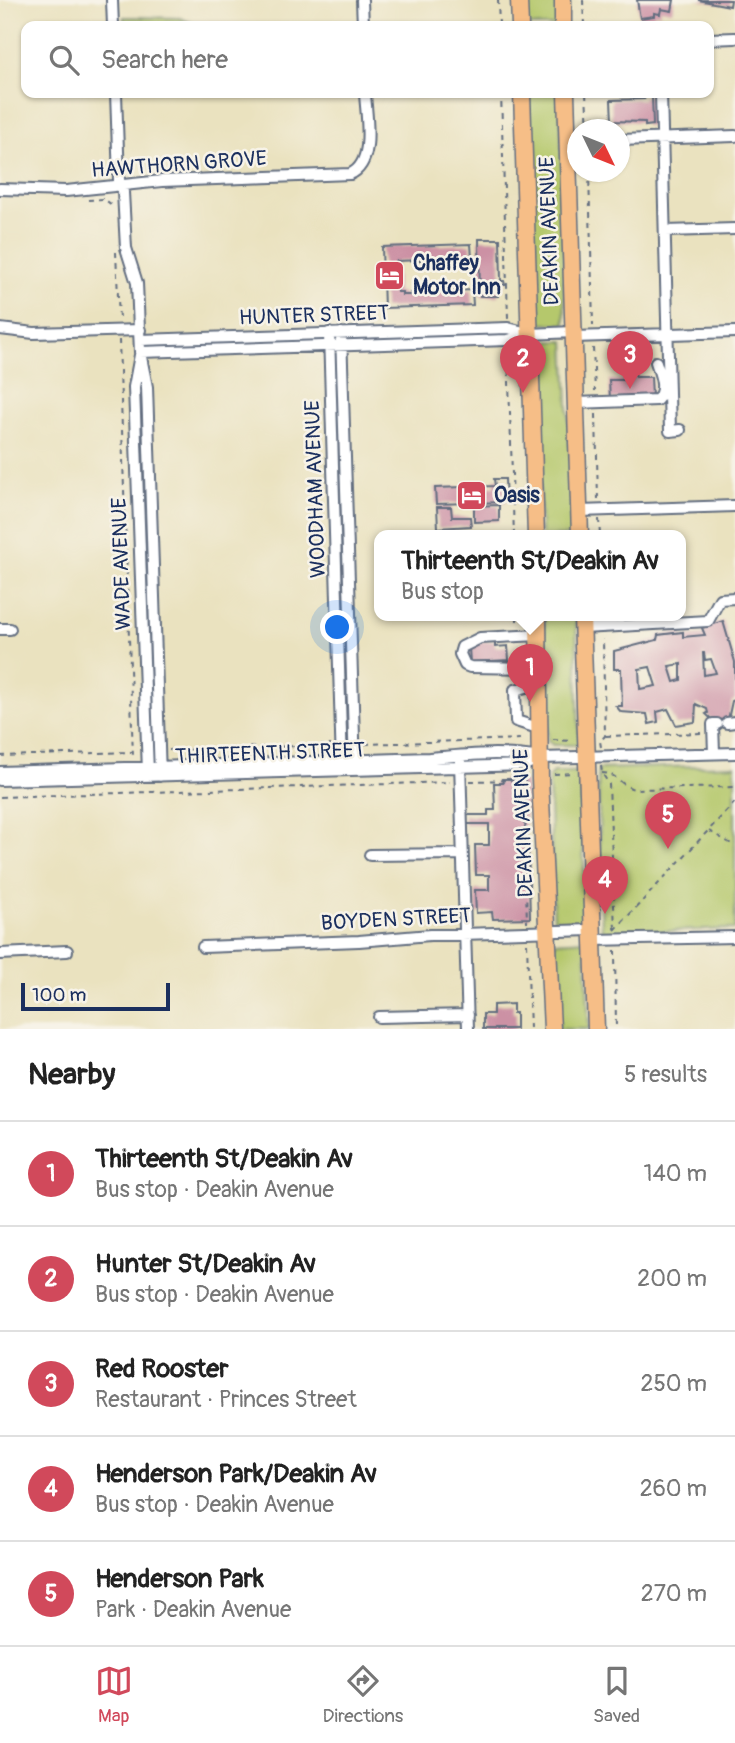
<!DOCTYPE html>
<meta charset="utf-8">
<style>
body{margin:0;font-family:Pangolin,sans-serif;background:#f2f2f2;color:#222}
.compass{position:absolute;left:567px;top:119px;width:63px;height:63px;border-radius:50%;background:#fff;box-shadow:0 2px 5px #0004;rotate:133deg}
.scale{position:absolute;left:21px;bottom:18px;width:149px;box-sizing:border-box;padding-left:7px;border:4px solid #1b2f5e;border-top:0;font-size:19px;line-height:24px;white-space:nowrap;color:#1b2f5e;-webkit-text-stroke:5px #f7f3e8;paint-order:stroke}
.you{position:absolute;left:338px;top:628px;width:24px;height:24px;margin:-18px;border:5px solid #fff;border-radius:50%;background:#1a73e8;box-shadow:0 0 0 10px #1a73e833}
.badge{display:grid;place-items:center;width:46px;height:46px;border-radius:50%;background:#d1495b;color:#fff;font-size:23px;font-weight:700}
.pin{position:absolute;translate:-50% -58px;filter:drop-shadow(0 2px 4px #0008)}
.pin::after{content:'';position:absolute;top:37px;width:24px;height:21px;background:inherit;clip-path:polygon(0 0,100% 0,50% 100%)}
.popup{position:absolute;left:374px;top:530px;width:312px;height:91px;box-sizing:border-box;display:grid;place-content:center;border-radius:14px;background:#fff;filter:drop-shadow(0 2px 5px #0005);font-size:23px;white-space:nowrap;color:#767676}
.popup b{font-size:26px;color:#222}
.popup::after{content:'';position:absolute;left:50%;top:100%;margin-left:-14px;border:14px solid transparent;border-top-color:#fff}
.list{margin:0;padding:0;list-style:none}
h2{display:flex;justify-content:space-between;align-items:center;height:91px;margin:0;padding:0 28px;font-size:30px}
h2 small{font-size:23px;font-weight:400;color:#767676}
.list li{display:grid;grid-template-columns:46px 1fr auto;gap:21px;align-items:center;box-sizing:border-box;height:105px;padding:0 28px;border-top:2px solid #e0e0e0}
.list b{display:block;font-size:26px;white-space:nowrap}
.list p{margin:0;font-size:23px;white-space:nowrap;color:#767676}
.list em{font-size:23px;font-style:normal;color:#767676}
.icon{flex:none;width:38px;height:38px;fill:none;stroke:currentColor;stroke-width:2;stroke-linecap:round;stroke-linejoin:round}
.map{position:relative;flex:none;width:735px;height:1029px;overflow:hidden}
.search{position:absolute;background:#fff;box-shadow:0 2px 5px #0004;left:21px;right:21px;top:21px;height:77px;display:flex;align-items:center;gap:18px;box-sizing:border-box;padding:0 24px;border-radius:14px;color:#767676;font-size:26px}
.sheet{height:616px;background:#fff}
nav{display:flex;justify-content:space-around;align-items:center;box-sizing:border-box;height:98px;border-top:2px solid #e0e0e0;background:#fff;font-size:19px;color:#767676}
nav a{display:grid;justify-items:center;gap:4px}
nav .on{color:#d1495b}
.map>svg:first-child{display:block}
.green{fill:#b5c86c;stroke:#687c65;stroke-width:2}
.building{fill:#cc91a4;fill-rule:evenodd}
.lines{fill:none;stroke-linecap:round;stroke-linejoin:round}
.minor-casing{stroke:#636e80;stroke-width:14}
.highway-casing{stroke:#636e80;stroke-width:19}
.path{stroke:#636e80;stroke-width:2;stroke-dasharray:5 5;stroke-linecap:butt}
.minor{stroke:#fff;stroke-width:10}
.highway{stroke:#f6be87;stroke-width:16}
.labels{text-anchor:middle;stroke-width:5;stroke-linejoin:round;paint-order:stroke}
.street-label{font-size:21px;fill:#1b2f5e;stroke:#f7f3e8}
.poi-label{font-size:21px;font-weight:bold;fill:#1b2f5e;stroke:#f7f3e8;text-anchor:start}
</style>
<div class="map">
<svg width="735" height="1029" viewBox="0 0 735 1029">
<rect width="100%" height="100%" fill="#f7f3e8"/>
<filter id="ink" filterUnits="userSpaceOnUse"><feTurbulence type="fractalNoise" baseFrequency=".0143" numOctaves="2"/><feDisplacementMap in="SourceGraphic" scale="14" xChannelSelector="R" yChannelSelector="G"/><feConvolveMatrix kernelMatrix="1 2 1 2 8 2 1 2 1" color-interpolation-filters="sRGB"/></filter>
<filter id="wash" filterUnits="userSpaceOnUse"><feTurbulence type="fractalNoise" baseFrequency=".00686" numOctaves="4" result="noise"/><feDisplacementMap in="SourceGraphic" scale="28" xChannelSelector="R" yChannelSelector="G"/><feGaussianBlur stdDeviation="1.57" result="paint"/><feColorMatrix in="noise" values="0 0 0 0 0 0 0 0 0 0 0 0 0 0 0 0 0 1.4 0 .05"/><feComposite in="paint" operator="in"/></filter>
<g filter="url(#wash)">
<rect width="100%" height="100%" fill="#eae2bf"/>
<!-- green -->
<path class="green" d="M525 0H557L558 26H525Z
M124 17 180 18 200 26H124Z
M528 93H560L565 324H536Z
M565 341 574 536H541L537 342Z
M544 616H576L579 744 577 745H553L548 741Z
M735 765V929L602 933 598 769Z
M553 772H580L586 920 584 921H554L549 778Z
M585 940 589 1029H559L555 942Z"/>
<g id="blocks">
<!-- building -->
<path class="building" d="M637 0H674L672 11 661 9 660 14 654 13V16L640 18Z
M698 0H731L730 6Z
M652 96 653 125 645 126V122L612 121 611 100 644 99 643 97Z
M479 239H500L501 281H504L505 285H498V296H480Z
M471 244 472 258 396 261 397 292H402V295H411V293L472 290 473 305 384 308 382 247Z
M627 373H635L636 377H651L652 398 610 399 609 380H627Z
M494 479H505L506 502 436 504 435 488 495 486Z
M499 505V521L474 522V506Z
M437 507H451L452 517H470L471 526 438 528Z
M723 621 735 662V700L732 701 727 724 720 727 706 714 708 713 707 709 696 704 695 722 676 725 668 709 657 712 658 722 649 724 647 714 621 712 616 706H622L621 669H614V651L657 640 658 635 683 632V637L705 635 702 628ZM703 653H704L705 660 711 659 716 673 704 675ZM681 664V680L674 682 669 666ZM650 667 656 686 640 689 639 669Z
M495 641V647L508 646 509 660 470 662 469 648H473V642Z
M502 779H521L526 783 525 843H528L530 918 493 919 492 912 476 913 475 890H489V875H476L475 845H489V824H464V815H488V810H495L494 783H503Z
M513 1004V1013H516V1029H483V1014H493V1005Z"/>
</g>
</g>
<g filter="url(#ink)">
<use href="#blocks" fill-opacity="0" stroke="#636e80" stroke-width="2"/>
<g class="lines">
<defs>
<path id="minor" d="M112 0 113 26
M362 0 363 26
M709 39 735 38
M116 93 119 180 123 192 126 248 137 283 140 352 147 387 160 776
M661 93 670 431 680 430
M620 140 735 136
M0 189 66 191 162 181 350 174C376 163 366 116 365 93
M666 231 735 229
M0 329 34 333 140 330
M329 333 342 767
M341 333 355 768
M573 337 735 332
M140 340 508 328 528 333
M140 352 508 340 530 334 573 332
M140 355 134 387 148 772
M576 403 657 400C667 389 660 374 656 362
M579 511 735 506
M583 628 708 621 720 599 735 598
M0 629H10
M539 635 480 638 462 647 460 654 465 665 470 667 540 668
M727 723 735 722
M541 729 516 721 515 690 541 683
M714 753 713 724H717
M460 762 468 1029
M0 772 429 758C466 755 504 751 540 758L735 753
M0 780 525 765 540 758
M370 855 461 854
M592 940 735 937
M203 947 359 941 430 935 592 930
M0 954 67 951
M379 1017 468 1015"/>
<path id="highway" d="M519 0 520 26
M563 0V26
M522 93 536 536
M566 93 580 536
M538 616 540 779 552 1029
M582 616 596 1029"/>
</defs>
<!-- minor casing -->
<use href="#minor" class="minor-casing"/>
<!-- highway casing -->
<use href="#highway" class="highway-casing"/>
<!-- path -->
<path class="path" d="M498 0 499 26
M583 0 584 26
M501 93 508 318
M586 93 588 130
M589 172 593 325
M88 200 104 199 112 205
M116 252 119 320
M119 340 133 757
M593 348 595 391
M508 351 514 536
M596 414 598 500
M599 519 600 536
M517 616V624
M606 736 702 733
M553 740 571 741
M365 744 522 739
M601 747 600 741 605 736 603 639
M169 750 331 745
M0 756 132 752
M601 766 602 773 609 784 615 930
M602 773C617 773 621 786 634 789L735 787
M554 774 572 773
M470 781 518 780 523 784 527 923
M0 797 450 782
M709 831 735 846
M615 930 735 802
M527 943 530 1029
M615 950 616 1029"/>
<!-- minor -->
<use href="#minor" class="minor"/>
<!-- highway -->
<use href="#highway" class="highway"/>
</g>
</g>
<!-- icons -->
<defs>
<symbol id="hotel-square" viewBox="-11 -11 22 22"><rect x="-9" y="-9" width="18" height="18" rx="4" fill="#d1495b" stroke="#f7f3e8"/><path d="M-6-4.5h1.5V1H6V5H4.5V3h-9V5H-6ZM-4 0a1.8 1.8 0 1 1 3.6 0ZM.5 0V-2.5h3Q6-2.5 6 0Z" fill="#fff"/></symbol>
</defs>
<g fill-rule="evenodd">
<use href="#hotel-square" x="372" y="258" width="35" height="35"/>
<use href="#hotel-square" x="454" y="478" width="35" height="35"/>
</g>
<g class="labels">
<!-- street labels -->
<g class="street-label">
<text transform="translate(179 164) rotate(-4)" y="7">HAWTHORN GROVE</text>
<text transform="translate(549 231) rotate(-92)" y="7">DEAKIN AVENUE</text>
<text transform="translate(314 315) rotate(-2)" y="7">HUNTER STREET</text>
<text transform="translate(315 489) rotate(-92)" y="7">WOODHAM AVENUE</text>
<text transform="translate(121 564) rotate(-92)" y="7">WADE AVENUE</text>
<text transform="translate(270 753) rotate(-2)" y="7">THIRTEENTH STREET</text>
<text transform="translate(523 823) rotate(-92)" y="7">DEAKIN AVENUE</text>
<text transform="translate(396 919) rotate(-3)" y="7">BOYDEN STREET</text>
</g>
<!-- poi labels -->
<g class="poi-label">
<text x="413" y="270">Chaffey<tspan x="413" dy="24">Motor Inn</tspan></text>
<text x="494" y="502">Oasis</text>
</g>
</g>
</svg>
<svg class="compass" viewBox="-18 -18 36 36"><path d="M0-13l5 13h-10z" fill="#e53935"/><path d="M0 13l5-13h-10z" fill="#767676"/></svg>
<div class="scale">100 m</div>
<div class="you"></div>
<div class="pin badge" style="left:530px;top:702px">1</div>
<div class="popup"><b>Thirteenth St/Deakin Av</b>Bus stop</div>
<div class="pin badge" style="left:523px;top:393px">2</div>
<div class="pin badge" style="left:630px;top:389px">3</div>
<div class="pin badge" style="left:605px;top:914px">4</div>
<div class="pin badge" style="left:668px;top:849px">5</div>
<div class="search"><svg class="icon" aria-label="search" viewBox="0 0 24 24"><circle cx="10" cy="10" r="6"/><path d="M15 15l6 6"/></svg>Search here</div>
</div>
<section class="sheet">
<h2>Nearby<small>5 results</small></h2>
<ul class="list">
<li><span class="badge">1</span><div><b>Thirteenth St/Deakin Av</b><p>Bus stop · Deakin Avenue</p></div><em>140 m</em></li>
<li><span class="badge">2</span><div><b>Hunter St/Deakin Av</b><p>Bus stop · Deakin Avenue</p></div><em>200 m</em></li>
<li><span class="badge">3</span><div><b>Red Rooster</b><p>Restaurant · Princes Street</p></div><em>250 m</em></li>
<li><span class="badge">4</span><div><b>Henderson Park/Deakin Av</b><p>Bus stop · Deakin Avenue</p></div><em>260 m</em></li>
<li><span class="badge">5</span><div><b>Henderson Park</b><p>Park · Deakin Avenue</p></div><em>270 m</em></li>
</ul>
</section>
<nav>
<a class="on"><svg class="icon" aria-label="map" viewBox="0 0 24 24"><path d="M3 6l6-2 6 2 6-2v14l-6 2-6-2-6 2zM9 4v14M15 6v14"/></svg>Map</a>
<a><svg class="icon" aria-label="directions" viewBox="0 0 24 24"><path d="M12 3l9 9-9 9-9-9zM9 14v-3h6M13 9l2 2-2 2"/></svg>Directions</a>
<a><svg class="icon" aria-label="saved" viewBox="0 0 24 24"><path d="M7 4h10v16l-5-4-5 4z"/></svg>Saved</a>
</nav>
